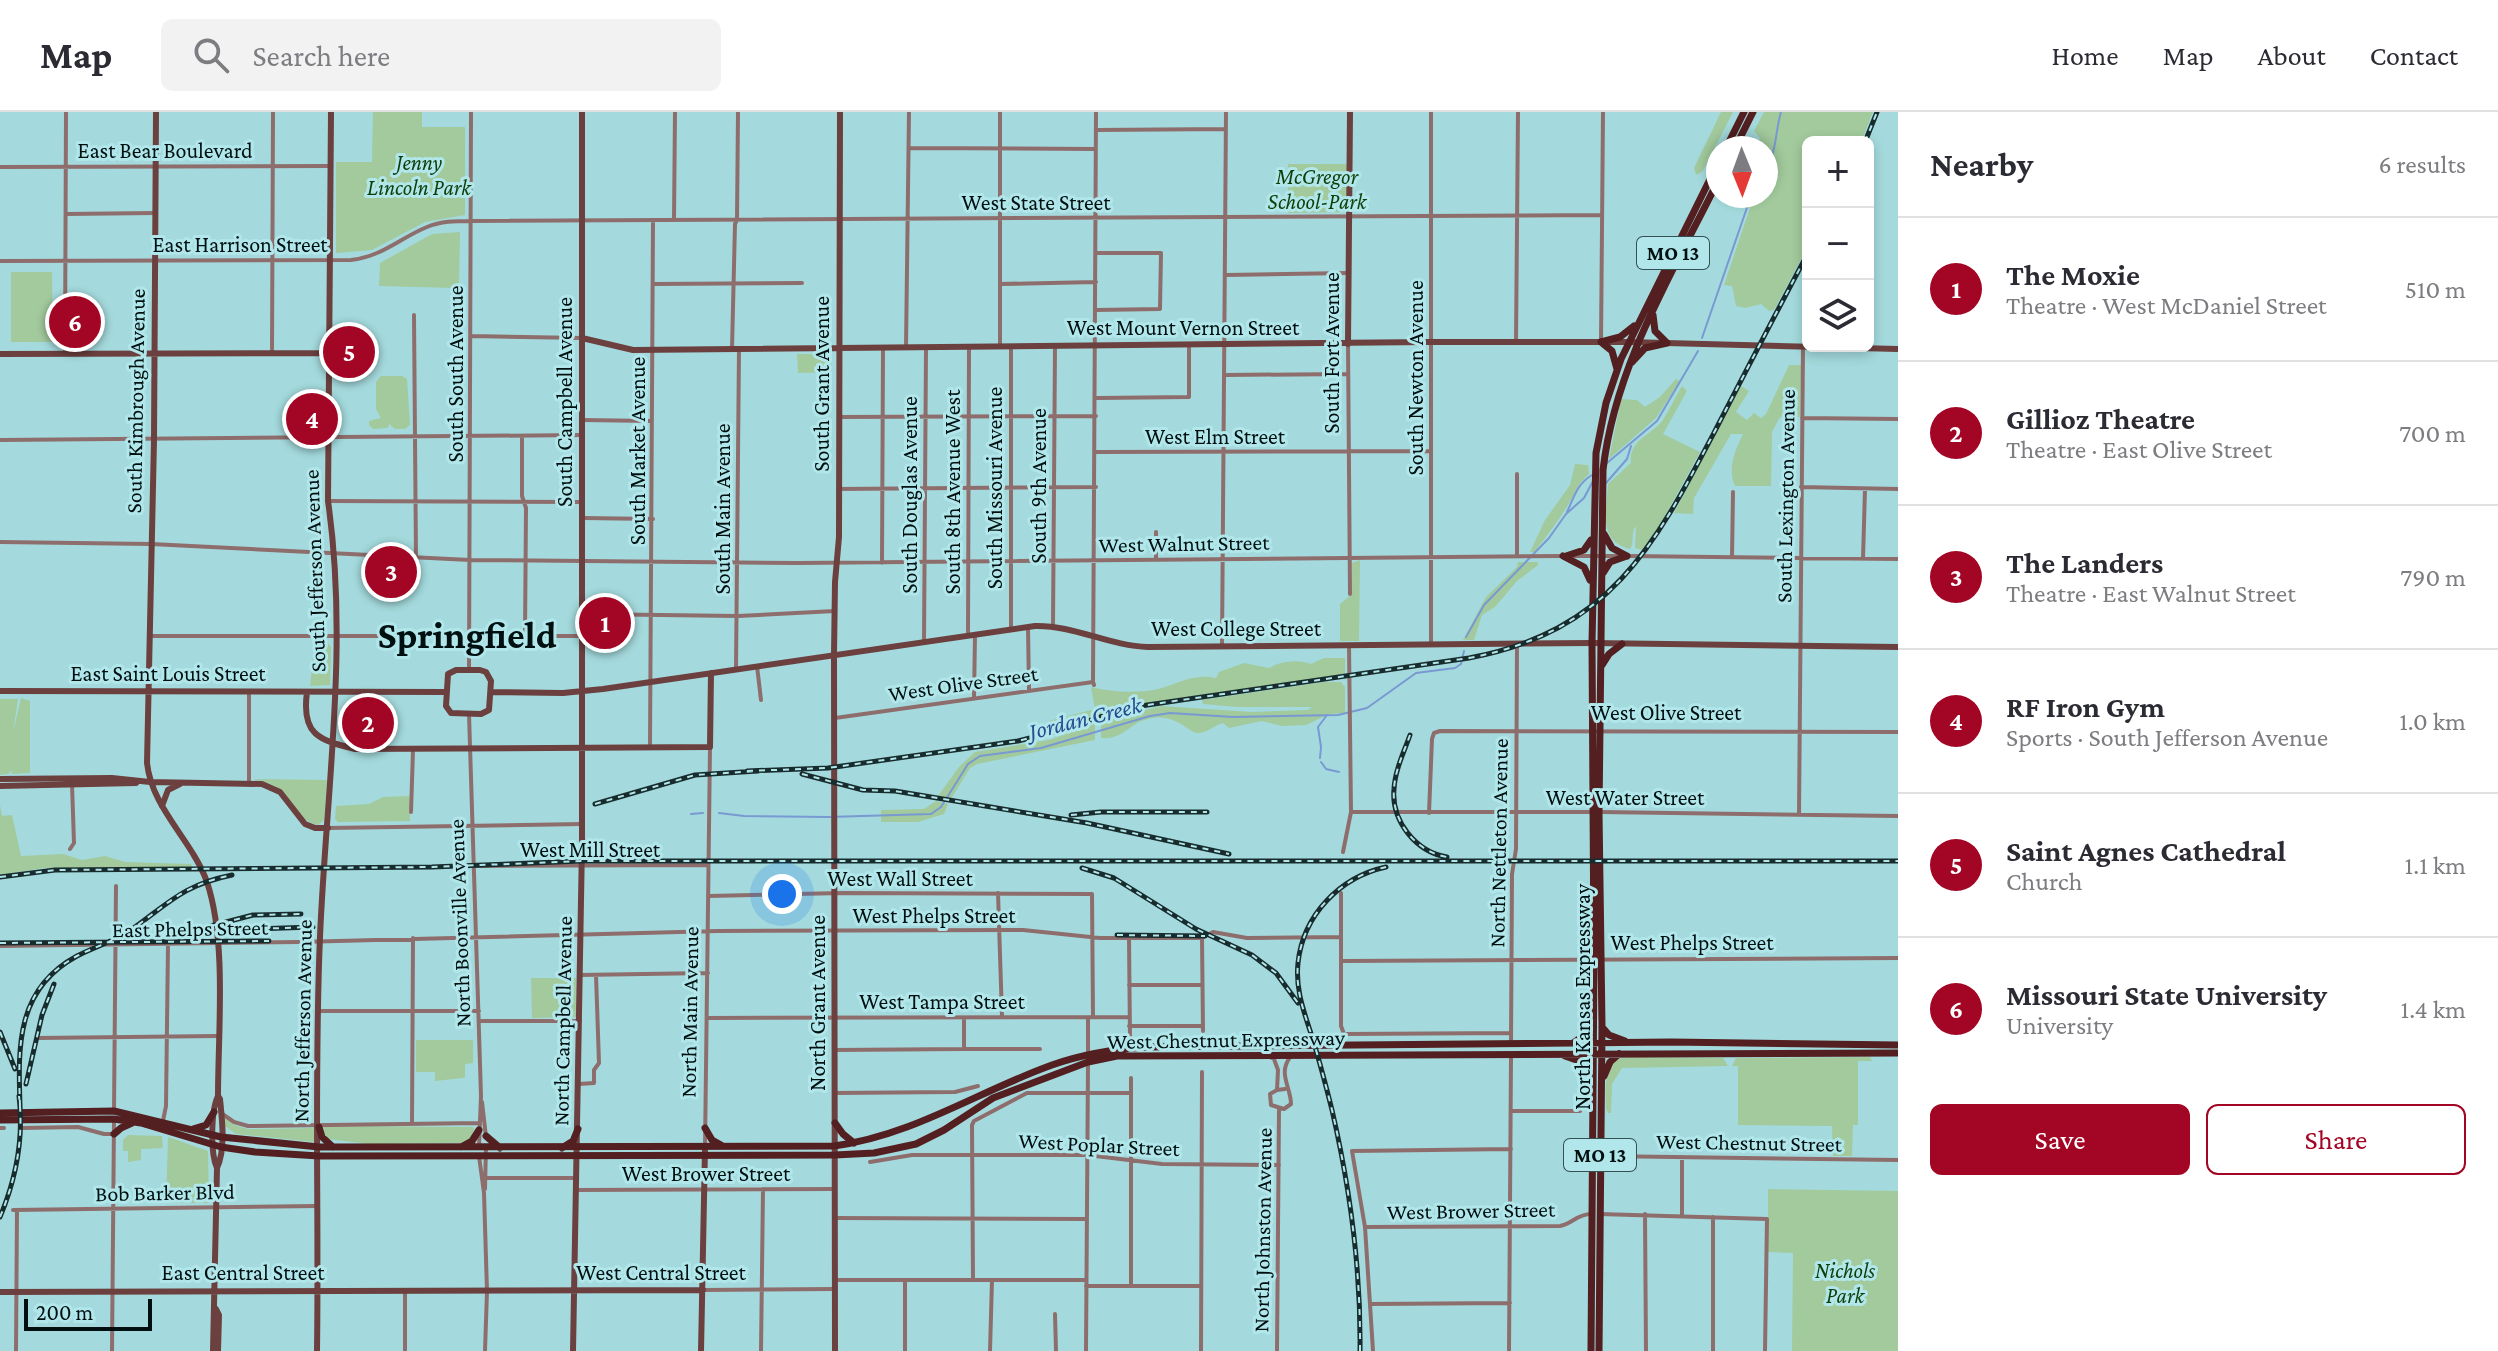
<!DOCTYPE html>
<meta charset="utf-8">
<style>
body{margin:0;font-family:"Crimson Pro",serif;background:#f2f2f3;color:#2b2b33}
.controls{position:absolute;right:24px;top:24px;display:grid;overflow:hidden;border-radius:12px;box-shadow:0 4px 12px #0003}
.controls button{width:72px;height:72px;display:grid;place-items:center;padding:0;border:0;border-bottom:2px solid #e1e1e2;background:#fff;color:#2b2b33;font:40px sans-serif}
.compass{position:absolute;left:1706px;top:24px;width:72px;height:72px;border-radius:50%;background:#fff;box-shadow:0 4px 12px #0003;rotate:179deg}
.scale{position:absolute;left:24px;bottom:20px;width:128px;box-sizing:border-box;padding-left:8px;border:4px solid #000f10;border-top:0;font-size:22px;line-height:28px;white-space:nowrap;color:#000f10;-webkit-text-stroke:6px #b1e7eb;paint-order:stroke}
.you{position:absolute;left:782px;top:782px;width:28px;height:28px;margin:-20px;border:6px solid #fff;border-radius:50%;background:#1a73e8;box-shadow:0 0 0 12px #1a73e833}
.badge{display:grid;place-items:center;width:52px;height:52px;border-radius:50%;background:#a30624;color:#fff;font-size:26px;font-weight:700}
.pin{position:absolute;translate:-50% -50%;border:4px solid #fff;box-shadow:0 2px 8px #0006}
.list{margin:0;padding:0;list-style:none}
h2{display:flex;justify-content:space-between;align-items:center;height:104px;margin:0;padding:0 32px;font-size:34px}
h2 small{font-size:26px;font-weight:400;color:#7c7c81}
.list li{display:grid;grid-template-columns:52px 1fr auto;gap:24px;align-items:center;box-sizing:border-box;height:144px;padding:0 32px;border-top:2px solid #e1e1e2}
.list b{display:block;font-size:30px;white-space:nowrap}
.list p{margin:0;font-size:26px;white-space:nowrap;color:#7c7c81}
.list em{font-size:26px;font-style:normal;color:#7c7c81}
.actions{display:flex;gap:16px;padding:24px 32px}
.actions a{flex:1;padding:18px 0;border:2px solid #a30624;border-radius:12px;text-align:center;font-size:28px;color:#a30624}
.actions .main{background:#a30624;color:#fff}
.icon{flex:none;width:44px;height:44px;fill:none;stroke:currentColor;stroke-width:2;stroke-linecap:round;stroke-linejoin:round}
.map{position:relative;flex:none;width:1898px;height:1239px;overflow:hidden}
header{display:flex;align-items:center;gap:48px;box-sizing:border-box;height:112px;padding:0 40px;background:#fff;border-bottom:2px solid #e1e1e2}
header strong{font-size:38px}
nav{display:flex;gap:44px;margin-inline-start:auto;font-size:28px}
.search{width:560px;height:72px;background:#f2f2f3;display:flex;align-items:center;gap:20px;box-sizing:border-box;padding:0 28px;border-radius:12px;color:#7c7c81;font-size:30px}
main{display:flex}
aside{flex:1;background:#fff}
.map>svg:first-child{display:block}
.green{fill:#a2ca9d}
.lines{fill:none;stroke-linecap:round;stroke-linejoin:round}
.stream{stroke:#7999d2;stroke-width:2}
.street{stroke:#8e6e6c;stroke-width:4}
.secondary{stroke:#6c403f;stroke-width:6}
.primary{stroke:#531f20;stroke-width:7}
.rail-casing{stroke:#182c2e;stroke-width:5}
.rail{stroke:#b1e7eb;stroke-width:2;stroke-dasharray:6;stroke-linecap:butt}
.labels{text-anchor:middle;stroke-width:6;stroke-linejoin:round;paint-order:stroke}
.shield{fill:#b1e7eb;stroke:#355052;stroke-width:2}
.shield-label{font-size:20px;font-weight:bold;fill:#000f10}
.street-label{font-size:22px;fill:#000f10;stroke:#b1e7eb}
.park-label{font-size:22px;font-style:italic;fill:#0e3f09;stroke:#b1e7eb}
.water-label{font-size:24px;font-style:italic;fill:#264a8f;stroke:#b1e7eb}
.town-label{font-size:38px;font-weight:bold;fill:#000f10;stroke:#b1e7eb}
</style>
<header>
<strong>Map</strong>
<div class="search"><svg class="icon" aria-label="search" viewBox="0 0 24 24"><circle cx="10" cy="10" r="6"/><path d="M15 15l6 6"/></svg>Search here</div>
<nav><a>Home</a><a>Map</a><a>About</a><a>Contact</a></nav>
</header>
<main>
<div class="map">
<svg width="1898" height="1239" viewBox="0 0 1898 1239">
<rect width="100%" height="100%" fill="#a4dadd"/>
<!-- green -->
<path class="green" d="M373 0H422V15H465V103L425 110 372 138 336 141V50H372Z
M1721 0H1733L1703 59 1696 63 1694 56Z
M1764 0H1873L1861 30H1808V134L1774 198 1769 199 1761 192 1745 196 1736 194 1732 174 1724 173 1750 96 1735 95V84H1766V36H1755L1760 26 1754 19Z
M1288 52H1347L1346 100 1288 101Z
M460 120 459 171 454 176 379 174 380 151 432 122Z
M11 160H52L53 230H11Z
M797 242H831L832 260 798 261Z
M1789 253H1801L1800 305H1780L1772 320 1771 374H1735C1727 356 1735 339 1743 322H1731L1694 386 1693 402 1674 401 1741 274 1749 279 1736 300 1747 308 1754 301 1761 306 1766 302Z
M381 264H402L407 267 410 313 405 317H395L389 312 388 316 373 317 369 313V309L381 306 376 297V270Z
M1676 267 1680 269 1656 306 1609 347 1621 287 1637 288 1645 295 1660 285Z
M1682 274 1687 279 1663 322 1700 340 1664 406 1643 438 1635 436 1636 414C1630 421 1635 430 1630 437 1597 429 1607 399 1608 372L1631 351C1628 328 1652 323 1663 308 1670 297 1675 285 1682 274Z
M1575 352 1588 353 1589 362C1578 371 1575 381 1568 393 1558 410 1546 425 1534 440H1530L1545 408 1570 373Z
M1360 448 1359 529H1340V492L1351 483 1352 451Z
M1518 450H1538V453L1517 469 1495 495 1482 503 1474 528H1463L1486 485 1517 455Z
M328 531 331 535 330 573 310 574C314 558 306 536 328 531Z
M1324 546H1345V563L1123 596 1054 618 1049 609 1095 597 1091 575C1110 580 1134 581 1154 578 1177 573 1192 561 1216 566L1219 560 1244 551 1269 556C1281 549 1297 547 1311 552Z
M1324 570H1341L1345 575V601L1329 602 1306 613 1282 614 1262 609 1229 616 1223 611C1215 613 1208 620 1200 621 1189 623 1179 602 1153 606 1128 609 1126 628 1101 626V609L1161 594 1252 600 1308 598 1312 595H1237L1203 592 1202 588Z
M21 586 30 589V661L11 662 13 658 8 662 0 663V587H18L13 621Z
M1095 612V628L977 652 970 656 951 687 938 684 959 655 975 640 1049 628Z
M253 667 327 668 324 708 318 713C285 704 298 674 253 667Z
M409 684 410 709 338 710 335 707 336 694 369 692 383 685Z
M936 689 948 692 944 702 918 710H881V698L924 697Z
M0 693 2 704 12 703 21 744 63 742 82 748 105 744 125 750 191 752 193 756H44L0 763Z
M531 866H576V905L532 906Z
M416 928H473V951L465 952V965L463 966 435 969V960H416Z
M1631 945 1723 946 1728 954 1622 956 1612 972 1611 1001H1608L1606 997C1606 984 1603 954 1617 947 1621 945 1626 946 1631 945Z
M1870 945 1872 949H1858V1013H1853L1852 1044H1833L1832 1014 1738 1013V954H1732L1736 946Z
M224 1004 234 1013 248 1017 315 1016 314 1030 236 1022 225 1014Z
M324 1014 473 1015 474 1017 471 1027 461 1031 369 1032 328 1027 323 1019Z
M128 1023 162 1024 163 1036 141 1037V1048L128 1050V1039H123V1028Z
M168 1025 208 1039 209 1091H166Z
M1768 1077 1898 1079V1239H1792L1793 1141 1768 1140Z"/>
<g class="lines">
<!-- stream -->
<path class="stream" d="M1766 57C1777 39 1775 20 1781 0
M1702 226 1751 84
M1607 351 1657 309 1698 239
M1606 371 1627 347 1631 334
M1567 400C1574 385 1577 372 1592 363
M1466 525 1484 493 1549 426 1566 402 1584 386 1593 369
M1320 646 1321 635 1318 615 1327 603
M1321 650 1326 657 1339 660
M719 701 744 704 828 705 931 702 941 695 968 652 980 644 1041 636 1150 604 1170 601 1233 605 1338 603 1367 596 1416 561 1455 556 1461 552 1464 539
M691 702 703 701"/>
<!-- street -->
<path class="street" d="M1096 18 1226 17
M909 36 1096 37
M0 55 330 54
M66 102 155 101
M674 108 675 0
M0 149 351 148C381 145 400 126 427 115 441 109 455 109 471 109L1602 103
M1226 163 1347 161
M653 172 802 171
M1000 172 1096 170
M1096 198 1160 197 1161 141H1097
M414 203 416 446
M470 224 582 226
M1516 230 1518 0
M1601 230 1603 0
M1348 232 1350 482
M1000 234V0
M906 235 909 0
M732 237 735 112 737 108 738 0
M65 241 66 0
M272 241 273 0
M1225 263 1348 262
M1097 286 1189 285V233
M839 305 1096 304
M1802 306 1898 307
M582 308 652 309
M522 324V384L526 396 525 524
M0 328 582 323
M1096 340 1431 339
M1517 362V444
M1801 375 1898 377
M838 377 1096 375
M328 389 582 390
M583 406 653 407
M1156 420V447
M0 430 151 432 470 448 798 451 1564 444
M1572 444H1620
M1628 444 1898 447
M1732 445 1733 380
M1863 447 1865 377
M882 451 883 236
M582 502 738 504 835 499
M1053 514 1055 234
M1028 515 1029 579
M1011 518V234
M149 524H608
M968 524 969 235
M924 530 926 236
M1431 533V0
M1222 534 1226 0
M757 554 761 588
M736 557 739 237
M469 558 471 0
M1093 570 1096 0
M974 586 975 523
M469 602 481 984 479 1035
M835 606 1093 570 1094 573
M650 635 653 108
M249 672V580
M411 700 413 638
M1351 700H1592
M1600 700 1898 704
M1429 701 1432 627 1434 621 1440 619 1898 620
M1799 703 1803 234
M328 716 582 712
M70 737 74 731 72 672
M1343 740 1351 700 1349 533
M473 754 708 753
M998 781 1002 904
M1341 781V914L1344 922 1511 921
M708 784 842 781 1092 782 1093 905
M1129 826 1130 925
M1202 826 1203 919
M0 834 299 830 718 819 1023 818 1100 826H1202L1213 820 1247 826 1341 825
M1342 849 1898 846
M580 863 708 861
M1129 873H1202
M319 899H479
M707 906 1129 905
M479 909H580
M1129 914H1203
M37 926 218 924
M1511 931 1512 762 1516 737 1517 532
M964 937H1040
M834 938 964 937V906
M1088 943V905
M1270 945 1274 947 1278 958 1277 978
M1131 966V1174
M579 972 594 971V958L599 951 596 863
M1285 977 1277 978 1270 982 1271 993 1284 997 1291 992C1291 975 1277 961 1291 944
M834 981 955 980 978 974
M482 990 486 1025
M114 999 116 774
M1511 999H1580
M221 1001 234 1010 248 1014 479 1011
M163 1009 166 994 168 832
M412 1012 413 826
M0 1016H4
M21 1016 78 1015 104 1022H114
M705 1036 710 635
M479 1044 484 1081 487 1179 485 1239
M1602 1044 1898 1048
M870 1050 912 1043H1087L1162 1052 1279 1053
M486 1066H576
M485 1077 486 1034
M576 1078 834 1077
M13 1098 318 1094
M1599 1102 1767 1107 1765 1239
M1645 1102 1646 1239
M1682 1103V1045
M1713 1105V1239
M835 1106 1087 1107
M1365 1115 1560 1114C1572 1112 1577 1102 1591 1102
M835 1168H1086
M905 1168V1239
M973 1168 972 1013 974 1009 1027 981H1130
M1086 1174H1201
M703 1178 835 1177
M1371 1192 1510 1191
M1055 1202 1056 1239
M16 1239 17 1098
M112 1239 114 1008
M405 1239V1180
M761 1239 763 1077
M990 1239 992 1168
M1086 1239 1088 951
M1201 1239 1202 960
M1277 1239 1279 997
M1373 1239 1365 1115 1352 1039 1511 1037
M1509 1239 1511 944"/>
<!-- secondary -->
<path class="secondary" d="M156 0 154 328 147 651C152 697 192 728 207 770 227 830 218 920 218 984L220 987C222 1008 226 1037 217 1056L213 1239
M582 226 633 238 1430 230H1628L1898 237
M1348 232 1350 0
M0 242 329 241
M480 558 486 560 491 569 489 598 481 602 451 601 446 594 448 562 456 558Z
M0 579 446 580
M307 580C301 623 319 628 355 637L710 635 711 561
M491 580 563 581 603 577 1035 514C1074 513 1109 534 1148 535L1592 531 1898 535
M0 667 112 666 150 670 262 672 280 680 305 712 315 716H328
M0 674 136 671
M162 694 168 678 180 672
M217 1056C210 1041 211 998 218 984
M0 1180 703 1178
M216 1197 219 1203 218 1239
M317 1239C319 1101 314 963 320 825 326 680 349 534 328 389L331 0
M573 1239 582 732V0
M701 1239 705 1036
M835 1239 834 543 835 470 839 425 840 0"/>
<!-- primary -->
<path class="primary" d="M1726 36 1744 0
M1735 36 1753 0
M1653 203 1655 219 1667 231
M1601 230 1620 225 1634 214
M1601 230 1612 239 1617 257
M1632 250 1645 236 1667 231
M1604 422 1612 436 1627 444
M1563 444 1584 455 1590 468
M1566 444 1584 438 1591 428
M1603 461 1610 450 1627 444
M1602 553 1609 542 1622 532
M1602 915 1609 923 1625 929
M1573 931 1583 924 1589 910
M1565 944 1585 951 1591 958
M1604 964 1610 950 1619 942
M0 1001 114 999 221 1025 319 1035 834 1034C912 1024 979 979 1052 953 1083 942 1114 937 1147 935L1671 930 1898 933
M0 1008 114 1007 141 1011 221 1035 255 1040 319 1044 835 1043 874 1041 916 1032 944 1018 993 986 1088 950 1117 944 1898 941
M835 1011 843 1022 854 1031
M319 1015 322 1025 333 1035
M705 1016 712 1028 721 1033
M193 1017 206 1013 214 1000
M114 1022 121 1016 132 1011
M486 1024 500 1036
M461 1035 472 1029 479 1018
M562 1036 573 1029 578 1017
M1591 1239 1594 847 1592 531 1596 341 1606 291 1621 247 1718 51
M1599 1239 1602 914 1599 700 1603 358C1615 253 1672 162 1718 69"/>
<defs>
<path id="rail" d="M1865 30 1877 0
M1410 623C1404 640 1395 658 1394 677 1391 709 1416 740 1447 745
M747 659 828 656 1018 629 1054 620 1127 596 1469 546C1612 519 1655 433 1717 315 1747 257 1777 199 1808 141
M802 662 863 678 895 679 1087 711 1229 742
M595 692 695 663 758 659
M1071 703 1101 700H1207
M1082 756 1114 766 1196 817 1252 843 1276 861 1298 891
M0 765 55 758 432 755 582 749H1898
M225 818 313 815
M176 823 253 803 301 802
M1117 823 1205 824
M0 831 269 829
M0 920 15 957
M26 972 42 903 54 872
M20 994C18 934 16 877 77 844 94 835 115 829 131 818 169 791 183 773 232 763
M0 1105C16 1067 24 1026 19 984
M1360 1239C1361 1159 1350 1076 1332 998 1326 974 1320 951 1313 928 1305 902 1295 879 1298 851 1303 803 1340 765 1386 755"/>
</defs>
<!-- rail casing -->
<use href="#rail" class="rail-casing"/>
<!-- rail -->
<use href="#rail" class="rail"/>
</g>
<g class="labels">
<!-- shield labels -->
<g class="shield">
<rect x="1637" y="125" width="72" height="32" rx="6"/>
<rect x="1564" y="1027" width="72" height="32" rx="6"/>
</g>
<g class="shield-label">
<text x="1673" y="148">MO 13</text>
<text x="1600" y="1050">MO 13</text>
</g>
<!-- street labels -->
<g class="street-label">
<text x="165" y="46">East Bear Boulevard</text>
<text x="1036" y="98">West State Street</text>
<text x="240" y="140">East Harrison Street</text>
<text x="1183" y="223">West Mount Vernon Street</text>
<text transform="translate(1331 241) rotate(-90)" y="8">South Fort Avenue</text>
<text transform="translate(455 262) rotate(-90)" y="8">South South Avenue</text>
<text transform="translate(1415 266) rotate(-90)" y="8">South Newton Avenue</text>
<text transform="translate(821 272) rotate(-90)" y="8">South Grant Avenue</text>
<text transform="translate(135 289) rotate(-89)" y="8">South Kimbrough Avenue</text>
<text transform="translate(564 290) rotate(-90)" y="8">South Campbell Avenue</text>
<text x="1215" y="332">West Elm Street</text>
<text transform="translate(637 339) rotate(-90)" y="8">South Market Avenue</text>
<text transform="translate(1038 374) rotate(-90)" y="8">South 9th Avenue</text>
<text transform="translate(994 376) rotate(-90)" y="8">South Missouri Avenue</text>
<text transform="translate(952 380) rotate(-90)" y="8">South 8th Avenue West</text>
<text transform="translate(909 383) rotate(-90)" y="8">South Douglas Avenue</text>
<text transform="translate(1785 384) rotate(-89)" y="8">South Lexington Avenue</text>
<text transform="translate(722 397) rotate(-90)" y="8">South Main Avenue</text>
<text transform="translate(1184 431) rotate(-1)" y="8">West Walnut Street</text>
<text transform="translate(314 459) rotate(-92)" y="8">South Jefferson Avenue</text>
<text x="1236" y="524">West College Street</text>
<text x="168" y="569">East Saint Louis Street</text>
<text transform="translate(963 571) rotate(-8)" y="8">West Olive Street</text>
<text x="1666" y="608">West Olive Street</text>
<text x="1625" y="693">West Water Street</text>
<text transform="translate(1498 731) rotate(-89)" y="8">North Nettleton Avenue</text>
<text x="590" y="745">West Mill Street</text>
<text x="900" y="774">West Wall Street</text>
<text x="934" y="811">West Phelps Street</text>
<text transform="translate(459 811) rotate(-92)" y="8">North Boonville Avenue</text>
<text transform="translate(190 816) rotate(-1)" y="8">East Phelps Street</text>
<text x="1692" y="838">West Phelps Street</text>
<text transform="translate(1582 885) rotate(-90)" y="8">North Kansas Expressway</text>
<text x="942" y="897">West Tampa Street</text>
<text transform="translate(817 891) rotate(-90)" y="8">North Grant Avenue</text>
<text transform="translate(689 900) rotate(-89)" y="8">North Main Avenue</text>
<text transform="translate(302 909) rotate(-89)" y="8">North Jefferson Avenue</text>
<text transform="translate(562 909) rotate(-89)" y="8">North Campbell Avenue</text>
<text transform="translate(1226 927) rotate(-1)" y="8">West Chestnut Expressway</text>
<text transform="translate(1749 1030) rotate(1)" y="8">West Chestnut Street</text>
<text transform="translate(1099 1032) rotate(3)" y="8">West Poplar Street</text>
<text x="706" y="1069">West Brower Street</text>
<text transform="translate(165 1080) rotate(-1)" y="8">Bob Barker Blvd</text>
<text transform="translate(1471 1098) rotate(-1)" y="8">West Brower Street</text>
<text transform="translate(1262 1118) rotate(-89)" y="8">North Johnston Avenue</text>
<text x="243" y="1168">East Central Street</text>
<text x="661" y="1168">West Central Street</text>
</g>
<!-- park labels -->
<g class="park-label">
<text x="419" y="58">Jenny<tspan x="419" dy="25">Lincoln Park</tspan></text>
<text x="1317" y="72">McGregor<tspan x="1317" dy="25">School-Park</tspan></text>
<text x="1845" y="1166">Nichols<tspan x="1845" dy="25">Park</tspan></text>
</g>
<!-- water labels -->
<g class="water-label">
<text transform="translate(1085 606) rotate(-14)" y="8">Jordan Creek</text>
</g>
<!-- town labels -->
<g class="town-label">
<text x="467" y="536">Springfield</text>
</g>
</g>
</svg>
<div class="controls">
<button>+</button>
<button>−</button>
<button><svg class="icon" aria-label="layers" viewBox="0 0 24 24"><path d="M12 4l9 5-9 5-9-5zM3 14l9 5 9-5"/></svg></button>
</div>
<svg class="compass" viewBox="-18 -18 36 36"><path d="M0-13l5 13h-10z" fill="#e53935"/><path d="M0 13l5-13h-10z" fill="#7c7c81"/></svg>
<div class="scale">200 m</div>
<div class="you"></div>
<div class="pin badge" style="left:605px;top:511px">1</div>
<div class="pin badge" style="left:368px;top:611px">2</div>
<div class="pin badge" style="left:391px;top:460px">3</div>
<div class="pin badge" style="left:312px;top:307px">4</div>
<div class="pin badge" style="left:349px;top:240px">5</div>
<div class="pin badge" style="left:75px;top:210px">6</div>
</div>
<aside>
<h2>Nearby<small>6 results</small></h2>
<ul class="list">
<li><span class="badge">1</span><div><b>The Moxie</b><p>Theatre · West McDaniel Street</p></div><em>510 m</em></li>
<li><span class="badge">2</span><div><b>Gillioz Theatre</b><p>Theatre · East Olive Street</p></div><em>700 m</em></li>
<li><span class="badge">3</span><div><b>The Landers</b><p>Theatre · East Walnut Street</p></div><em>790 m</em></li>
<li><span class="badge">4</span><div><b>RF Iron Gym</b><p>Sports · South Jefferson Avenue</p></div><em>1.0 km</em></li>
<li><span class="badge">5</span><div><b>Saint Agnes Cathedral</b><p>Church</p></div><em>1.1 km</em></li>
<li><span class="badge">6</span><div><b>Missouri State University</b><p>University</p></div><em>1.4 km</em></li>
</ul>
<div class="actions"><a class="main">Save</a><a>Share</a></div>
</aside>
</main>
